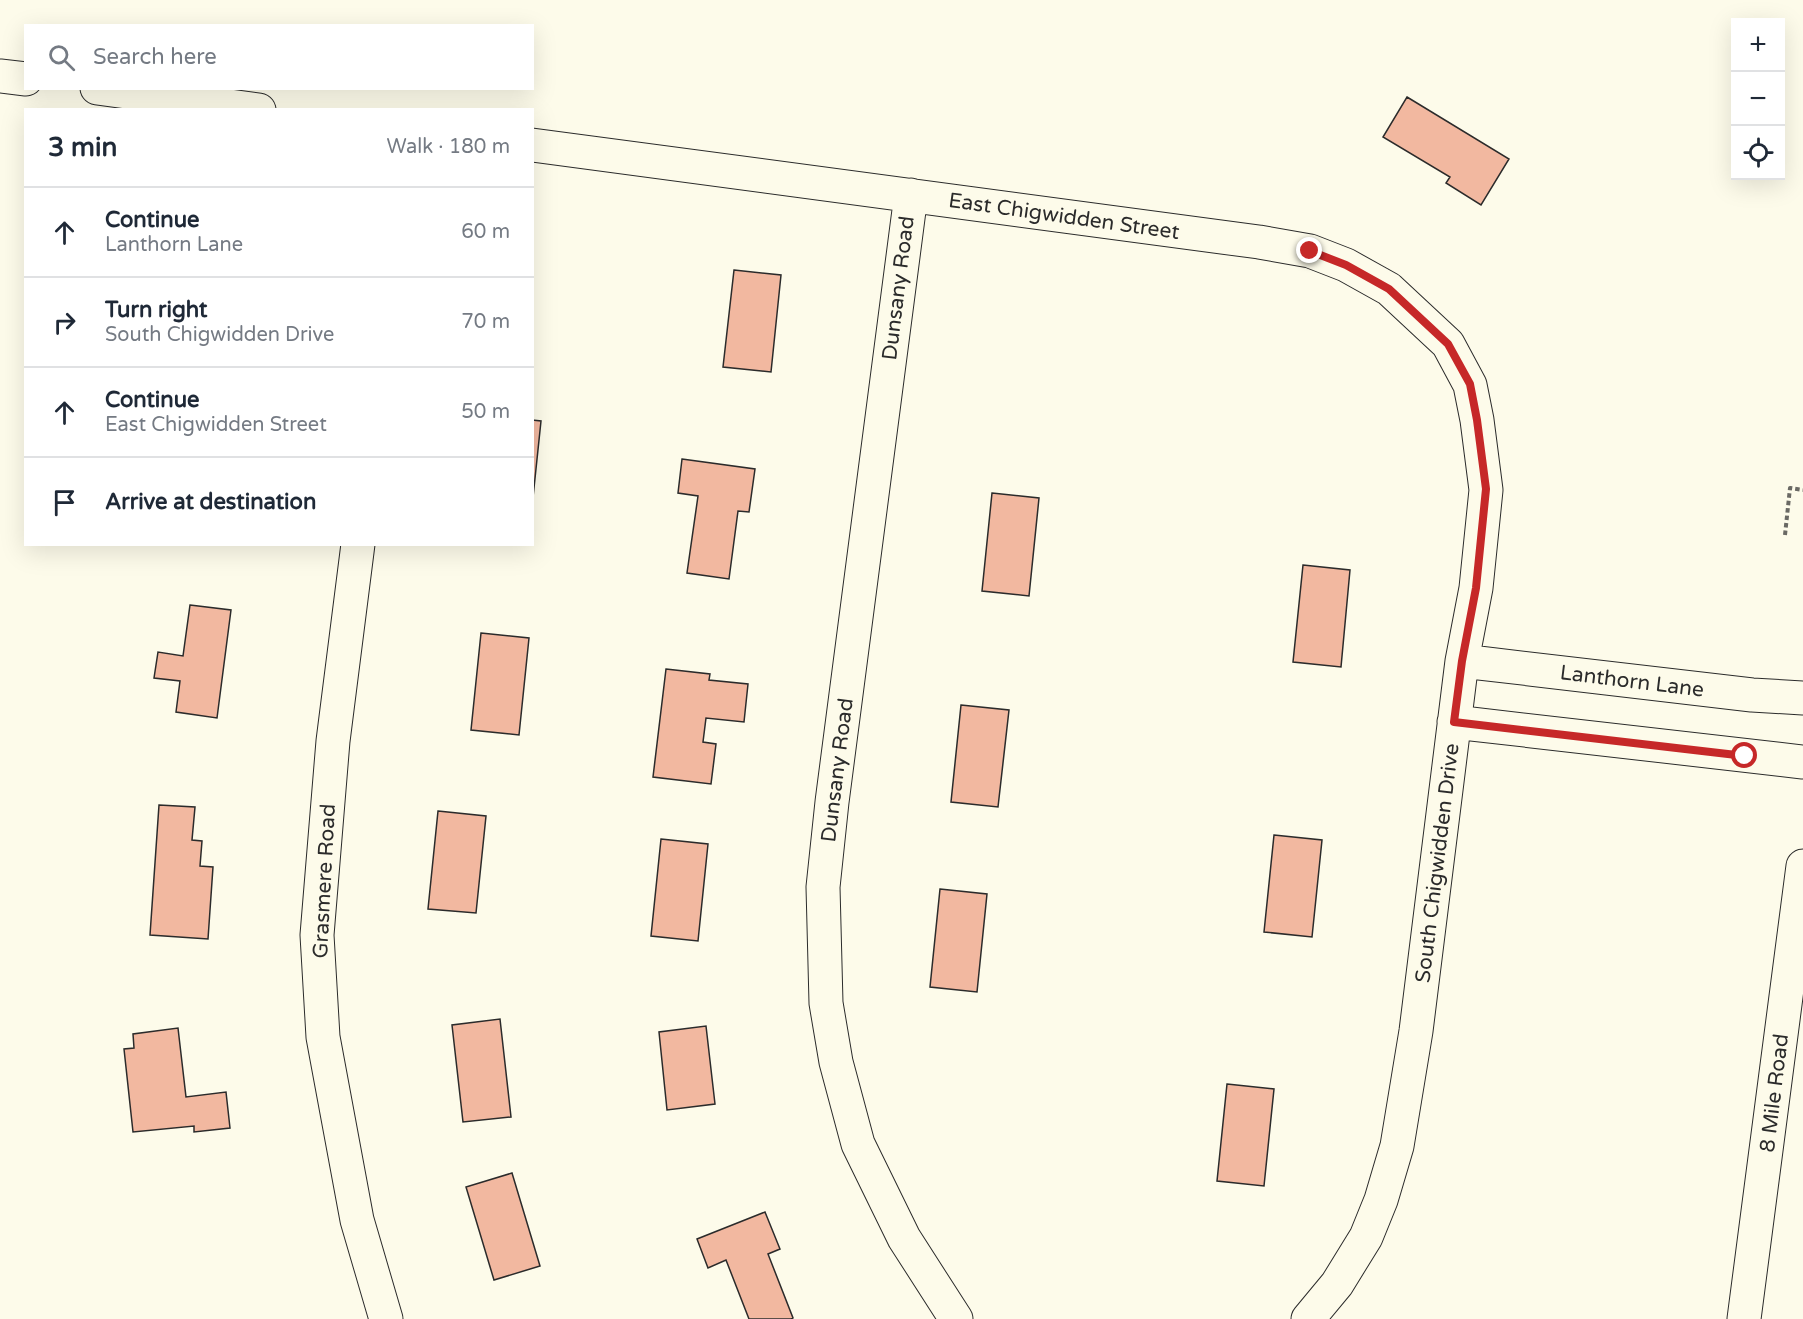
<!DOCTYPE html>
<meta charset="utf-8">
<style>
body{margin:0;font-family:"Varela Round",sans-serif;background:#f2f2f3;color:#1f2937}
.controls{position:absolute;right:18px;top:18px;display:grid;overflow:hidden;border-radius:0px;box-shadow:0 6px 24px #0002}
.controls button{width:54px;height:54px;display:grid;place-items:center;padding:0;border:0;border-bottom:2px solid #e0e1e3;background:#fff;color:#1f2937;font:30px sans-serif}
.stop{position:absolute;width:18px;height:18px;margin:-14px;border:4px solid #c62828;border-radius:50%;background:#fff}
.stop.end{background:#c62828;border-color:#fff;box-shadow:0 2px 6px #0008}
.list{margin:0;padding:0;list-style:none}
h2{display:flex;justify-content:space-between;align-items:center;height:78px;margin:0;padding:0 24px;font-size:26px}
h2 small{font-size:20px;font-weight:400;color:#747a83}
.list li{display:grid;grid-template-columns:39px 1fr auto;gap:18px;align-items:center;box-sizing:border-box;height:90px;padding:0 24px;border-top:2px solid #e0e1e3}
.list b{display:block;font-size:22px;white-space:nowrap}
.list p{margin:0;font-size:20px;white-space:nowrap;color:#747a83}
.list em{font-size:20px;font-style:normal;color:#747a83}
.icon{flex:none;width:33px;height:33px;fill:none;stroke:currentColor;stroke-width:2;stroke-linecap:round;stroke-linejoin:round}
.map{position:relative;flex:none;width:1803px;height:1319px;overflow:hidden}
.search{position:absolute;background:#fff;box-shadow:0 6px 24px #0002;left:24px;top:24px;width:510px;height:66px;display:flex;align-items:center;gap:15px;box-sizing:border-box;padding:0 21px;border-radius:0px;color:#747a83;font-size:22px}
.panel{position:absolute;background:#fff;box-shadow:0 6px 24px #0002;left:24px;top:108px;width:510px;height:438px;border-radius:0px}
.map>svg:first-child{display:block}
.building{fill:#f2b8a0;stroke:#2b2b2b;stroke-width:1.5}
.lines{fill:none;stroke-linecap:round;stroke-linejoin:round}
.minor-casing{stroke:#2b2b2b;stroke-width:35}
.major-casing{stroke:#2b2b2b;stroke-width:35}
.path{stroke:#6a6964;stroke-width:4;stroke-dasharray:4.5 3;stroke-linecap:butt}
.minor{stroke:#fdfbea;stroke-width:33}
.major{stroke:#fdfbea;stroke-width:33}
.route{stroke:#c62828;stroke-width:8}
.labels{text-anchor:middle;stroke-width:4.5;stroke-linejoin:round;paint-order:stroke}
.street-label{font-size:21px;fill:#2b2b2b;stroke:#fdfbea}
</style>
<div class="map">
<svg width="1803" height="1319" viewBox="0 0 1803 1319">
<rect width="100%" height="100%" fill="#fdfbea"/>
<!-- building -->
<path class="building" d="M1407 97 1509 159 1481 205 1446 183 1450 177 1383 137Z
M734 270 781 275 771 372 723 367Z
M532 420 541 421 532 507Z
M682 459 755 469 749 512 738 511 729 579 687 573 698 496 678 493Z
M992 493 1039 498 1029 596 982 591Z
M1303 565 1350 570 1341 667 1293 662Z
M190 605 231 610 217 718 176 712 180 681 154 678 158 652 183 656Z
M481 633 529 638 519 735 471 730Z
M666 669 710 674 709 680 748 684 744 722 706 718 703 742 716 744 711 784 653 777Z
M961 705 1009 710 998 807 951 802Z
M159 805 195 807 192 840 202 841 200 866 213 867 208 939 150 935Z
M438 811 486 816 476 913 428 909Z
M1274 835 1322 840 1312 937 1264 932Z
M661 839 708 844 698 941 651 936Z
M940 889 987 894 977 992 930 987Z
M500 1019 511 1117 463 1122 452 1025Z
M706 1026 715 1104 667 1110 659 1032Z
M178 1028 186 1097 226 1092 230 1128 194 1132V1126L133 1132 124 1049 134 1048 133 1034Z
M1227 1084 1274 1089 1264 1186 1217 1181Z
M512 1173 540 1266 494 1280 466 1187Z
M765 1212 780 1249 768 1254 793 1318 791 1319H749L726 1260 708 1268 697 1239Z"/>
<g class="lines">
<defs>
<path id="minor" d="M0 76 26 79
M97 88 259 110
M532 145 1259 242 1310 251 1346 265 1389 289 1448 344 1470 385 1477 420 1486 490 1476 588 1462 661 1416 1031 1397 1146 1381 1200 1366 1237 1337 1284 1308 1319
M911 195 832 802 823 887 826 1003 836 1062 858 1144 904 1238 956 1319
M358 544 333 741 317 935 323 1037 357 1220 386 1319
M1462 661 1752 695 1803 698
M1454 722 1803 762"/>
<path id="major" d="M1744 1319 1803 866"/>
</defs>
<!-- minor casing -->
<use href="#minor" class="minor-casing"/>
<!-- major casing -->
<use href="#major" class="major-casing"/>
<!-- path -->
<path class="path" d="M1785 535 1790 488 1803 490"/>
<!-- minor -->
<use href="#minor" class="minor"/>
<!-- major -->
<use href="#major" class="major"/>
</g>
<g class="lines">
<!-- route -->
<path class="route" d="M1310 251 1346 265 1389 289 1448 344 1470 384 1477 420 1486 489 1476 588 1462 661 1454 722 1745 756"/>
</g>
<g class="labels">
<!-- street labels -->
<g class="street-label">
<text transform="translate(1064 216) rotate(8)" y="7">East Chigwidden Street</text>
<text transform="translate(898 288) rotate(-83)" y="7">Dunsany Road</text>
<text transform="translate(1632 681) rotate(7)" y="7">Lanthorn Lane</text>
<text transform="translate(837 770) rotate(-83)" y="7">Dunsany Road</text>
<text transform="translate(1437 863) rotate(-83)" y="7">South Chigwidden Drive</text>
<text transform="translate(324 881) rotate(-87)" y="7">Grasmere Road</text>
<text transform="translate(1774 1093) rotate(-83)" y="7">8 Mile Road</text>
</g>
</g>
</svg>
<div class="controls">
<button>+</button>
<button>−</button>
<button><svg class="icon" aria-label="locate" viewBox="0 0 24 24"><circle cx="12" cy="12" r="6"/><path d="M12 2v4M12 18v4M2 12h4M18 12h4"/></svg></button>
</div>
<div class="stop" style="left:1745px;top:756px"></div>
<div class="stop end" style="left:1310px;top:251px"></div>
<div class="search"><svg class="icon" aria-label="search" viewBox="0 0 24 24"><circle cx="10" cy="10" r="6"/><path d="M15 15l6 6"/></svg>Search here</div>
<section class="panel">
<h2>3 min<small>Walk · 180 m</small></h2>
<ul class="list">
<li><svg class="icon" aria-label="ahead" viewBox="0 0 24 24"><path d="M12 20V5M6 11l6-6 6 6"/></svg><div><b>Continue</b><p>Lanthorn Lane</p></div><em>60 m</em></li>
<li><svg class="icon" aria-label="right" viewBox="0 0 24 24"><path d="M7 20v-9h11M14 6l5 5-5 5"/></svg><div><b>Turn right</b><p>South Chigwidden Drive</p></div><em>70 m</em></li>
<li><svg class="icon" aria-label="ahead" viewBox="0 0 24 24"><path d="M12 20V5M6 11l6-6 6 6"/></svg><div><b>Continue</b><p>East Chigwidden Street</p></div><em>50 m</em></li>
<li><svg class="icon" aria-label="arrive" viewBox="0 0 24 24"><path d="M6 21V4h12l-3 4 3 4H6"/></svg><div><b>Arrive at destination</b></div></li>
</ul>
</section>
</div>
